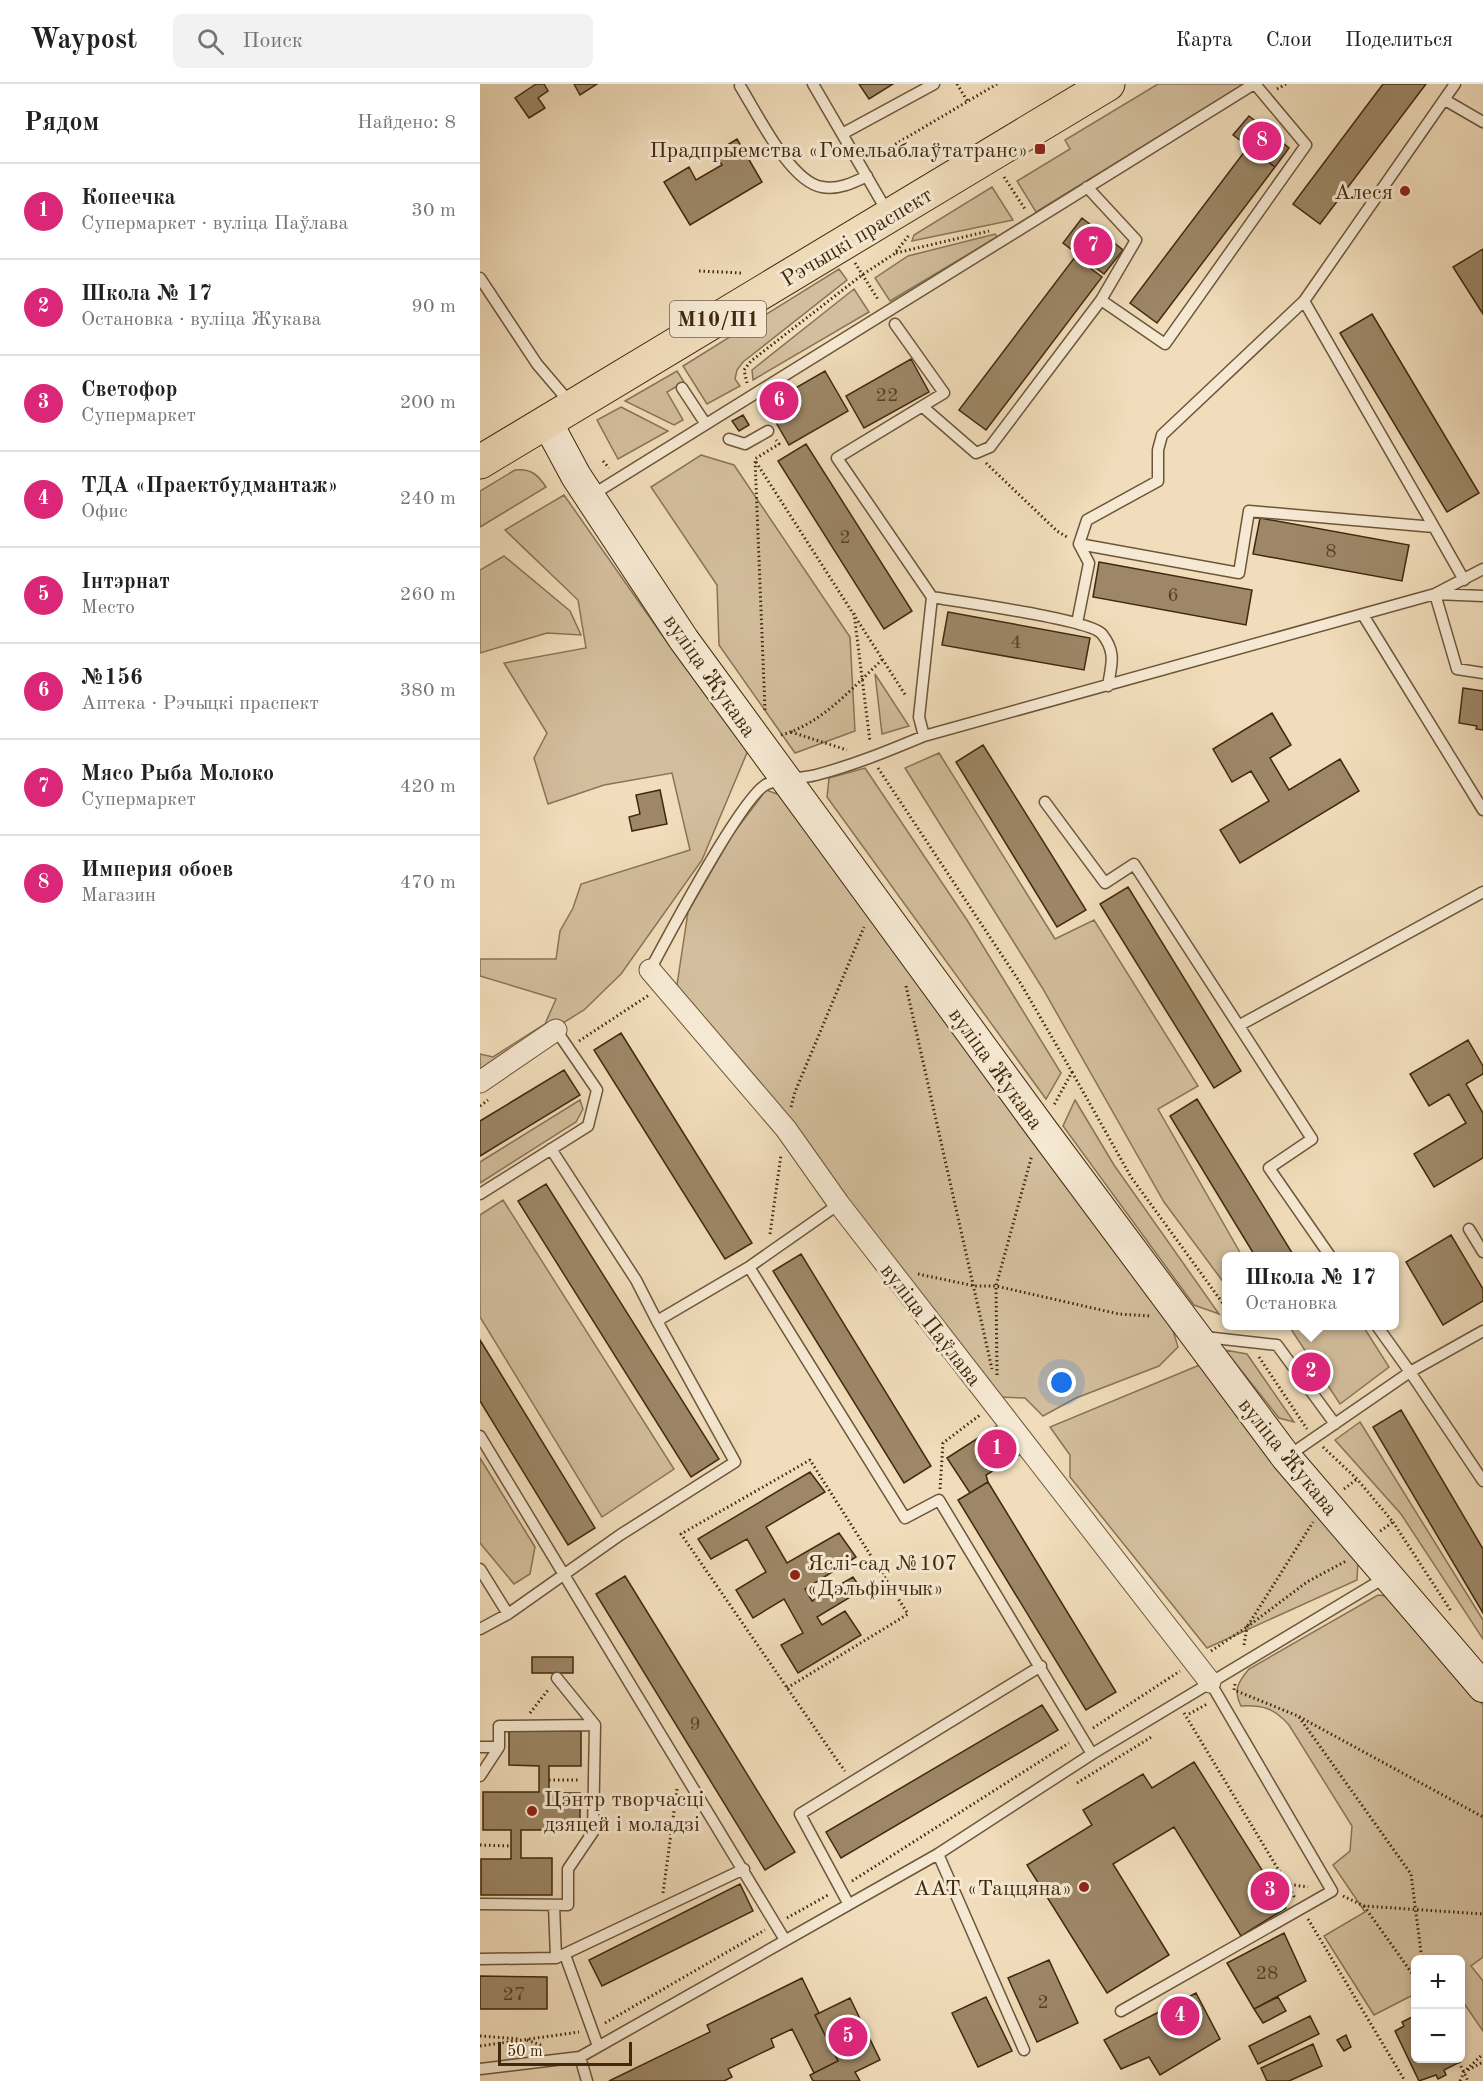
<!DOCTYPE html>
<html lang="ru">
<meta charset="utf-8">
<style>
body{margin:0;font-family:"Old Standard TT",serif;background:#f2f2f2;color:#202124}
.controls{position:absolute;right:18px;bottom:18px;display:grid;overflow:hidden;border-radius:9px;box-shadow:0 3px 9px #0003}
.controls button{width:54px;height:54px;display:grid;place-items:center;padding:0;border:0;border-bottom:2px solid #e0e0e0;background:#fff;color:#202124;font:30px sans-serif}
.scale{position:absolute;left:18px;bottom:15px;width:134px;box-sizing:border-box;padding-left:6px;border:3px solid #41290d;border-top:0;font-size:16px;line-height:21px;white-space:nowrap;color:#41290d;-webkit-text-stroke:4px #f6e9d3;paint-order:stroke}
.you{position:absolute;left:582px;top:1299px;width:21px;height:21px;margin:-15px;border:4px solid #fff;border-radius:50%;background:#1a73e8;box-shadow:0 0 0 9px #1a73e833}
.badge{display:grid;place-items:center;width:39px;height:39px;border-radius:50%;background:#db2777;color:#fff;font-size:20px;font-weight:700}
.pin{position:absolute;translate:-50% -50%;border:3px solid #fff;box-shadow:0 2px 6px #0006}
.popup{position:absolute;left:742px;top:1168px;width:177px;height:78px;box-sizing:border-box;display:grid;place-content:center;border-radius:9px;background:#fff;filter:drop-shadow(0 2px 4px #0005);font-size:20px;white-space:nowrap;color:#757577}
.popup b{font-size:22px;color:#202124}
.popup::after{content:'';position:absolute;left:50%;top:100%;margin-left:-12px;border:12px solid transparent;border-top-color:#fff}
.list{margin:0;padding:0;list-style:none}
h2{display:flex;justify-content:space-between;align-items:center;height:78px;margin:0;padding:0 24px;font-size:26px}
h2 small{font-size:20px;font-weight:400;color:#757577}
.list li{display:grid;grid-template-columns:39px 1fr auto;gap:18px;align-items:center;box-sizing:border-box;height:96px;padding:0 24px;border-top:2px solid #e0e0e0}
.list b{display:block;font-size:22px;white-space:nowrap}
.list p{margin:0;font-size:20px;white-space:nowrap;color:#757577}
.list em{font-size:20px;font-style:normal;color:#757577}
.icon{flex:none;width:33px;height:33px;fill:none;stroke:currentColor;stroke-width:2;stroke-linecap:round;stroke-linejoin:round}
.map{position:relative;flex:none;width:1003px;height:1997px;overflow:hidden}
header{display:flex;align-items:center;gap:36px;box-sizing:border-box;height:84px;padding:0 30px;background:#fff;border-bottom:2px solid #e0e0e0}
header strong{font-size:28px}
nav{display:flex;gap:33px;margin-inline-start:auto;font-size:21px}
.search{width:420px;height:54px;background:#f2f2f2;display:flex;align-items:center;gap:15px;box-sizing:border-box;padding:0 21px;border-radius:9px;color:#757577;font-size:22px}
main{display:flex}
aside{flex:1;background:#fff}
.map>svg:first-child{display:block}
.green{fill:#d3be9d;stroke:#8a7455;stroke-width:1.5}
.building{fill:#9d8767;stroke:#41290d;stroke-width:1.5}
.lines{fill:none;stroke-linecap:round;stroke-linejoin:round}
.lane-casing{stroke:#6d5638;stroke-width:13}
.street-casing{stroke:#6d5638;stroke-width:23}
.secondary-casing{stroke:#41290d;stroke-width:32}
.primary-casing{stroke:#41290d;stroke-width:35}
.path{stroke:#41290d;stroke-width:3;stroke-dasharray:1.5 3;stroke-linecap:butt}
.lane{stroke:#f6e9d3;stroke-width:10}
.street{stroke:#f6e9d3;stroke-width:21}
.secondary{stroke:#f6e9d3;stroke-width:30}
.primary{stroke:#f1ddbb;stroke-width:33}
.poi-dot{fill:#8f2418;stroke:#f6e9d3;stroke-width:2}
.labels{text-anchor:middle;stroke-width:6;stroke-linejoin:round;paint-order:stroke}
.number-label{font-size:20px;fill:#584024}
.shield{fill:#f6e9d3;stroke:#776348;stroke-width:1.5}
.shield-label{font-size:21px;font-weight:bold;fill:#41290d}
.poi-label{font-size:22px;fill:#41290d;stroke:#f6e9d3;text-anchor:end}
.street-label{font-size:22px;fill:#41290d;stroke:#f6e9d3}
</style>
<header>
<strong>Waypost</strong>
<div class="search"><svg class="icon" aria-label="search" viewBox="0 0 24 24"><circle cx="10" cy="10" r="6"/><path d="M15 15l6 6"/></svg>Поиск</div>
<nav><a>Карта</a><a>Слои</a><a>Поделиться</a></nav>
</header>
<main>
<aside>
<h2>Рядом<small>Найдено: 8</small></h2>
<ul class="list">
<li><span class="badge">1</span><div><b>Копеечка</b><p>Супермаркет · вуліца Паўлава</p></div><em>30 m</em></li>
<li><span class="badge">2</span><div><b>Школа № 17</b><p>Остановка · вуліца Жукава</p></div><em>90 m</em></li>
<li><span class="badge">3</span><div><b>Светофор</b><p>Супермаркет</p></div><em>200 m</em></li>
<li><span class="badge">4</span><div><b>ТДА «Праектбудмантаж»</b><p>Офис</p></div><em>240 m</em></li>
<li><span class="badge">5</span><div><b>Інтэрнат</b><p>Место</p></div><em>260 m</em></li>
<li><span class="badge">6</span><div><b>№156</b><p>Аптека · Рэчыцкі праспект</p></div><em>380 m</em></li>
<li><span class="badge">7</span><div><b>Мясо Рыба Молоко</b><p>Супермаркет</p></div><em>420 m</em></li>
<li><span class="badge">8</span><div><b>Империя обоев</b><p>Магазин</p></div><em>470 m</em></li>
</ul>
</aside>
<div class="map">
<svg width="1003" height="1997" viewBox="0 0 1003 1997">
<rect width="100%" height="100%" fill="#f1ddbb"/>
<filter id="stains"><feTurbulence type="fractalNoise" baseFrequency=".00333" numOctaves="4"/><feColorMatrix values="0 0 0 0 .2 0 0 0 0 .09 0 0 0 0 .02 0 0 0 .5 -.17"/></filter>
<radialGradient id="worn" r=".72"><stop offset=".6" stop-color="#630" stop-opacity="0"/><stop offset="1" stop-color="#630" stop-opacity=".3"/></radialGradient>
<!-- green -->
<path class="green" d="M678 0H765L556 128 537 97 590 65 585 56Z
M512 103 533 136 432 157 434 151Z
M515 150 517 153 410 217 395 194 428 172Z
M359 185 367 196 263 278 257 286 255 295 260 302 227 320 203 282Z
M374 205 389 228 273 296 272 286Z
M197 287 204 298 187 308 203 336 194 341 145 317Z
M141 323 188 347 138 375 117 336Z
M221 371 254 381 370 553 375 647 315 669 239 561 237 501 171 403Z
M35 386C51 384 58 391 66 403L0 443V407Z
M84 411 189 561 269 664 222 776 141 890 104 926 0 990V970L13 973 65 940 76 915 0 892V875H76L80 847 93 824 101 800 210 766 192 689 124 701 68 720 54 674 67 649 24 579 106 564 98 516 25 446Z
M24 472 90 527 101 551 67 549 0 569V486Z
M395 590 429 642 402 650Z
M459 669 575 855 614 836 718 1002 678 1025 762 1172H747V1203L684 1118 563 905 425 684Z
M385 684 487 836 581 989 566 1015 347 713 349 694Z
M286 706 303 712 689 1233 698 1263 679 1282 596 1314 563 1332 545 1314 517 1313 195 914 208 828 253 750Z
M100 1016 103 1025 96 1038 0 1099V1078Z
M595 1016 634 1081 739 1230 714 1221 583 1042Z
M23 1116 194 1385 122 1433 0 1233V1131Z
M809 1242H883L909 1283 860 1320Z
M745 1266 767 1270 814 1338 799 1334Z
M722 1280 878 1476 877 1496 727 1564 590 1393V1371L570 1343Z
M880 1338 1003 1536V1555L921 1430 855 1356Z
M0 1374 55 1463 50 1490 34 1500 0 1459Z
M898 1511 922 1514 1003 1621V1873L991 1882 1003 1897V1947L981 1915 980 1876H936L935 1910 894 1931 844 1852 885 1828 853 1781 870 1767 872 1742 809 1641C794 1624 783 1621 761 1622 753 1606 758 1598 769 1585Z"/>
<!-- building -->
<path class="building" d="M56 0H64L68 7 58 14 65 24 49 34 35 14Z
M94 0H117L100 11Z
M379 0H413L389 15Z
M903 0H946L840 140 813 120Z
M769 32 809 64 795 83 753 51Z
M257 55 282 98 210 141 184 98 209 83 216 96 242 81 234 69Z
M768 63 795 83 677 239 650 219Z
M602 134 643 166 624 190 583 159Z
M1003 165V230L973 183Z
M595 173 622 193 506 346 479 326Z
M892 230 999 409 967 428 860 249Z
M431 275 449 308 384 344 366 312Z
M345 287 368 327 309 361 286 321Z
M263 331 269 341 259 347 252 337Z
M326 360 432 527 404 545 298 377Z
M780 434 929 461 922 497 773 470Z
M619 478 772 506 766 541 613 513Z
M468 528 610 554 604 586 462 561Z
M983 604 1003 607V646L996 645 997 642 979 639Z
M792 629 811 661 790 674 809 706 860 675 879 707 760 779 740 746 789 717 771 687 752 698 733 665Z
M503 661 606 826 577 843 476 678Z
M180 706 187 740 152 747 149 733 160 730 156 711Z
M648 803 761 987 734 1004 620 820Z
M141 949 272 1159 245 1175 114 966Z
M988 956 1003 982V990L986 1000 1003 1029V1074L954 1103 934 1070 986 1039 969 1010 949 1022 930 990Z
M84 986 100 1011 0 1072V1037Z
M717 1015 814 1172H775L690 1032Z
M66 1100 239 1375 211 1393 38 1117Z
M971 1151 1003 1205V1217L963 1241 926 1178Z
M321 1170 451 1382 424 1399 293 1187Z
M0 1256 115 1444 88 1461 0 1317Z
M921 1326 1003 1465V1529L893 1343Z
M523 1338 544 1368 506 1391 508 1398 490 1409 467 1374Z
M330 1388 345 1408 286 1443 307 1479 359 1449 376 1473 325 1505 332 1517 373 1493 382 1506 337 1533 342 1541 365 1527 381 1551 318 1589 301 1561 323 1549 304 1515 273 1534 256 1506 286 1488 267 1455 231 1475 218 1455Z
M508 1398 636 1608 606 1626 478 1416Z
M145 1492 315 1768 285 1786 116 1510Z
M52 1573H93V1589H52Z
M562 1621 578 1646 361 1774 346 1748Z
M29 1647H101V1682H69V1709H100V1746H41V1774H72V1811H1V1775H31V1746H3V1708H59V1682L29 1681Z
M714 1678 806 1824 761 1852 694 1743 633 1780 689 1871 627 1909 547 1781 612 1741 603 1726 663 1690 672 1704Z
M260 1800 273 1827 122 1902 109 1876Z
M804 1849 826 1897 774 1925 747 1879Z
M569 1876 598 1939 557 1958 528 1894Z
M0 1892 67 1893V1925H0Z
M322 1894 339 1929 335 1931 358 1977 334 1989 312 1945 291 1955 294 1963 248 1985 252 1993 244 1997H129L230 1948 227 1941Z
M716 1909 740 1955 680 1991 669 1973 641 1985 624 1956Z
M506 1913 532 1967 498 1983 472 1929Z
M798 1913 806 1927 783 1939 774 1925Z
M370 1914 400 1976 375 1988 380 1997H333L330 1991 358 1977 335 1931Z
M936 1931V1974H975L978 1979 964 1986 966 1991 958 1995 956 1991 939 1997 915 1947 924 1942 922 1938Z
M830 1932 839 1950 778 1980 769 1962Z
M866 1951 871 1963 864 1967 857 1956Z
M833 1960 842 1982 809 1997H787L781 1984Z"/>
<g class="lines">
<defs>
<path id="lane" d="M333 0 408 129
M260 2C277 29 310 98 342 103 358 106 373 99 387 92
M965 16 1003 38
M362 50 454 0
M607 103 656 156 621 216
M0 194 57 280 91 320
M824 217 975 0
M415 240 464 309 357 374 452 513 439 633 444 652
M202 304 225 339
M443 323 496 369 510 363 621 216 685 260 826 61 775 0
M249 355 265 360 288 347
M112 411 774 0
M599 460 607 436 678 397V366L682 351 824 217 954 443
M1003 512 955 510 977 585 1003 589
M452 513C479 518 609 535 622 550 637 569 631 581 628 602
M883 531 1003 726
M597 539 609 479 599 460 759 489 769 427 954 443 984 496
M565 718 625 799 654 780 832 1055 789 1084 850 1172
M170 886C186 856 263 710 287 700 302 694 320 695 336 691 374 681 408 667 444 652L955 510 1003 485
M760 941 1003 808
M71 1065 156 1196 177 1237
M0 1110 108 1042 117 1006 76 946
M989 1145 1003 1168
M269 1183 425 1434 459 1416 612 1670
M897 1242 930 1288 1003 1247
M725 1253 797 1261 855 1340
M0 1352 305 1856
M808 1372 930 1288 1003 1397
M0 1485 28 1530
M0 1545 28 1530 140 1451 255 1378 177 1237 269 1183 359 1120
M77 1594 115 1641
M0 1663H19
M0 1692 19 1663V1642L115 1641 113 1748 88 1785V1821L0 1820
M458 1770 544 1966
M368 1819 320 1730 561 1582
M74 1821 76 1874
M85 1871 118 1962
M0 1875 76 1874 264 1785
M641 1927 852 1807 730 1598
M100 1973 107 1997
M0 1985 100 1973 458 1770 612 1670 906 1493"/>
<path id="street" d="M170 886 306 1045 359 1120 730 1598
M0 998 76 946"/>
<path id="secondary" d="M67 338 96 392 204 556 561 1044 806 1373 1003 1603"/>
<path id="primary" d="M0 378 628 0"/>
</defs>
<!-- lane casing -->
<use href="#lane" class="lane-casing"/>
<!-- street casing -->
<use href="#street" class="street-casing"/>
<!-- secondary casing -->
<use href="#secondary" class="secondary-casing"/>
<!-- primary casing -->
<use href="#primary" class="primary-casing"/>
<!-- path -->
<path class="path" d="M477 0 488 18
M797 5 806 0
M392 74 517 0
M524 93 545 125
M416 169 509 147
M375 179 399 217
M219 187 262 189
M267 299 264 286 271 277 382 191 414 170 430 150
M123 377 129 384
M276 378 426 612
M506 379 577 447 587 453
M374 529 390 658
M285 626 275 375 299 360 296 356
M311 648 367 666
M301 651C342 640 373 603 403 575
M398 684 541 900 592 988 574 1021
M426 902 512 1285
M99 957 169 911
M592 988 651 1093 747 1225
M0 1022 8 1016
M311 1023 315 1008 384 843
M290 1150 301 1071
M438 1190 495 1202H516L639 1230 670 1232
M779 1273 827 1345
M517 1291 516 1202 552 1071
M843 1363 877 1395 913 1438 899 1448
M460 1405 463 1359 500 1331
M864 1405 877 1395
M913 1438 971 1527
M764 1561 767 1543 827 1498 866 1477
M731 1567 767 1543 833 1438
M755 1600 754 1606 818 1632 1003 1733
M307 1604 428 1530 330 1376 201 1450 359 1679 365 1687
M50 1629 68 1606
M704 1629 807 1800 828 1803
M709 1630 727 1620
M819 1633 931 1790 942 1876
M613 1644 700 1587
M69 1696H100
M597 1699 673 1652
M0 1761 31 1762
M372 1797 589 1659
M807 1800 815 1814
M183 1809 197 1705
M863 1812 884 1822 1003 1830
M884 1822 936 1895
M307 1834 348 1811
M828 1835 925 1997
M125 1939 285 1846
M0 1952 40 1955
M47 1956 63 1962
M0 1962 99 1948
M977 1974 988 1997
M988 1986 1003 1978
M980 1997 984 1988 1003 1970"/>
<!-- lane -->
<use href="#lane" class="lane"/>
<!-- street -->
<use href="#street" class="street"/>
<!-- secondary -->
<use href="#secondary" class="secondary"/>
<!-- primary -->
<use href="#primary" class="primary"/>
</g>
<!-- markers -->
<g class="poi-dot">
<rect x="554" y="59" width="12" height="12" rx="3"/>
<circle cx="925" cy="107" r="6"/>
<circle cx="315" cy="1491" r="6"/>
<circle cx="52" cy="1727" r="6"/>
<circle cx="604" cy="1803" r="6"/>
</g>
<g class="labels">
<!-- number labels -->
<g class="number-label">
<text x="407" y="317">22</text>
<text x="365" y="459">2</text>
<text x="851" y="473">8</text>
<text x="693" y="517">6</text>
<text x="536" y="564">4</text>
<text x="215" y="1646">9</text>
<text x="787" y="1895">28</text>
<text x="34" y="1916">27</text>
<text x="563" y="1924">2</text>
</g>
<!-- shield labels -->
<rect class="shield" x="190" y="217" width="96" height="36" rx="4.5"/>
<g class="shield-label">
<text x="238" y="242">М10/П1</text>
</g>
<!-- poi labels -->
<g class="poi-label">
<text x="548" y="73">Прадпрыемства «Гомельаблаўтатранс»</text>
<text x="913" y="115">Алеся</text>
<text x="327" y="1486" text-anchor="start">Яслі-сад №107<tspan x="327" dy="25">«Дэльфінчык»</tspan></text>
<text x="64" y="1722" text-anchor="start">Цэнтр творчасці<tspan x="64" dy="25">дзяцей і моладзі</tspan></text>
<text x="592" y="1811">ААТ «Таццяна»</text>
</g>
<!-- street labels -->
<g class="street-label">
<text transform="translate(376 152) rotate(-31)" y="8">Рэчыцкі праспект</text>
<text transform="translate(231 591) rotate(55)" y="8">вуліца Жукава</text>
<text transform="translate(517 984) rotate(54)" y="8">вуліца Жукава</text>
<text transform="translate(452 1240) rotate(52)" y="8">вуліца Паўлава</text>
<text transform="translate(809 1372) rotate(51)" y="8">вуліца Жукава</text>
</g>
</g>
<rect width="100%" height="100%" filter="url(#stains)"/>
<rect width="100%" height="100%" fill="url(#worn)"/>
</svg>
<div class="controls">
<button>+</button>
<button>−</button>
</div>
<div class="scale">50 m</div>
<div class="you"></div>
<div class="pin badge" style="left:517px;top:1365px">1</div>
<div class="pin badge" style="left:831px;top:1288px">2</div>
<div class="popup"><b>Школа № 17</b>Остановка</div>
<div class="pin badge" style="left:790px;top:1807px">3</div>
<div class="pin badge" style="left:700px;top:1932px">4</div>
<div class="pin badge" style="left:368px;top:1953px">5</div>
<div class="pin badge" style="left:299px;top:317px">6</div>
<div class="pin badge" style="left:613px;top:162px">7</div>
<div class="pin badge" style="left:782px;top:57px">8</div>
</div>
</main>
